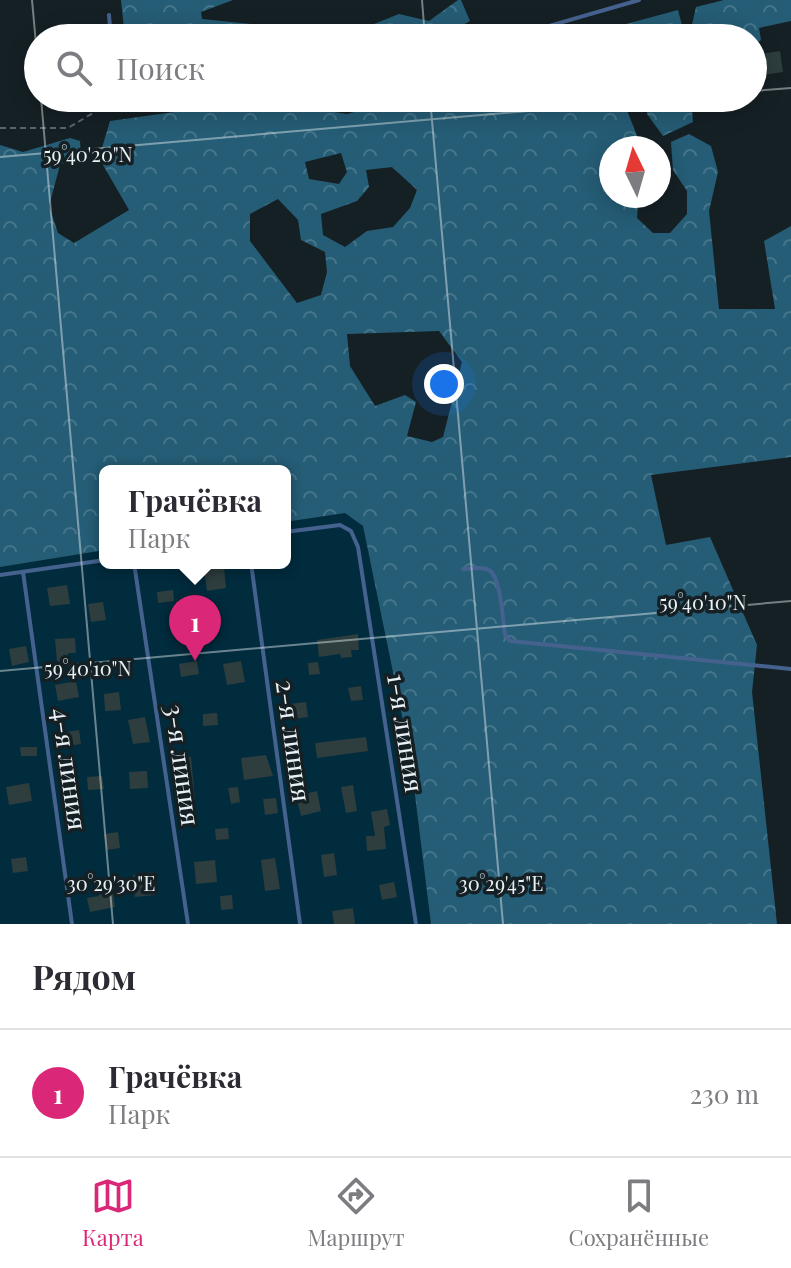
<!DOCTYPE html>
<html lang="ru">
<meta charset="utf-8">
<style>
body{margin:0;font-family:"Playfair Display",serif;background:#f2f2f3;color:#2b2b33}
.compass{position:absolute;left:599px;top:136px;width:72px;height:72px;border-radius:50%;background:#fff;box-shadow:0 4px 20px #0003;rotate:355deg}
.you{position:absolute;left:444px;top:384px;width:28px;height:28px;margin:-20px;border:6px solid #fff;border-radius:50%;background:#1a73e8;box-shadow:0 0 0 12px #1a73e833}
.badge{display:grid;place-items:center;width:52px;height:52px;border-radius:50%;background:#db2777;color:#fff;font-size:26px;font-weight:700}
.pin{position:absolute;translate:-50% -66px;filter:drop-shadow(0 2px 4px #0008)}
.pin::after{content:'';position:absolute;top:42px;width:28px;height:24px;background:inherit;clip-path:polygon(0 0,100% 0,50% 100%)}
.popup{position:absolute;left:99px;top:465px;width:192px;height:104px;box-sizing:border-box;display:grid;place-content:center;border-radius:12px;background:#fff;filter:drop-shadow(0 2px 6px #0005);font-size:26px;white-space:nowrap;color:#7c7c81}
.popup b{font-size:30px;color:#2b2b33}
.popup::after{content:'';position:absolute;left:50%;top:100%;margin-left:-16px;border:16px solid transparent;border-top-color:#fff}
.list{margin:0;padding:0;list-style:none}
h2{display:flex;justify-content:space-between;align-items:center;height:104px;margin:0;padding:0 32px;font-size:34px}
h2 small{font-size:26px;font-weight:400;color:#7c7c81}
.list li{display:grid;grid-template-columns:52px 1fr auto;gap:24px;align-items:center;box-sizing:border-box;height:128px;padding:0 32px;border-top:2px solid #e1e1e2}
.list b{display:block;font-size:30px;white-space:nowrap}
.list p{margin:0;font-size:26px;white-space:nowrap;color:#7c7c81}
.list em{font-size:26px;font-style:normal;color:#7c7c81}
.icon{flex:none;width:44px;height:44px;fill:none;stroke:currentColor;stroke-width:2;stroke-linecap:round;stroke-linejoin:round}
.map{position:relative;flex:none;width:791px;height:924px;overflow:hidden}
.search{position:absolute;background:#fff;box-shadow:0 4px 20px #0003;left:24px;right:24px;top:24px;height:88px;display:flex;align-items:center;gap:20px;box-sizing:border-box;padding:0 28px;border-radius:44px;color:#7c7c81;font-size:30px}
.sheet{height:232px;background:#fff}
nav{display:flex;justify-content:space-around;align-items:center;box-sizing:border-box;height:112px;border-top:2px solid #e1e1e2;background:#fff;font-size:22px;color:#7c7c81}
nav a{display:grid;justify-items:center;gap:4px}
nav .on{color:#db2777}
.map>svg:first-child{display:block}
.green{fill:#002c3e}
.forest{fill:url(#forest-crowns);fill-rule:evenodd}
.building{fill:#2e3d3e}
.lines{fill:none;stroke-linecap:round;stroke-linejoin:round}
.path{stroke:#5b6569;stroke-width:2;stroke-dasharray:6 4;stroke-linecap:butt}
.service{stroke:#45628f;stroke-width:4}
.ticks{fill:none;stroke:#eaf1f5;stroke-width:2;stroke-opacity:0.45}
.labels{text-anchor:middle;stroke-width:7;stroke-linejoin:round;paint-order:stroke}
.street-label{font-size:26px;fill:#eaf1f5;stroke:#152025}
.ticks-label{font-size:20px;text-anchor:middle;fill:#eaf1f5;stroke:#152025;stroke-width:7;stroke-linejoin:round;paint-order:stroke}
</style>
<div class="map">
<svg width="791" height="924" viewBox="0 0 791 924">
<defs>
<pattern id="forest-crowns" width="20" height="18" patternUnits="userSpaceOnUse" patternTransform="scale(2)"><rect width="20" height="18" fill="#255d76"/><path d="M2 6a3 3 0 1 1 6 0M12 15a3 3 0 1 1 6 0" fill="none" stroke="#45758a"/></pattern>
</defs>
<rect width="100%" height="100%" fill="#152025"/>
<!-- green -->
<path class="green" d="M346 513 363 526 410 755 431 924H0V567L105 550V563H285V522Z"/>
<!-- forest -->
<path class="forest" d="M121 0H233L201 12 202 19 349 34 399 14 429 21 458 0H461L470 21 450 32 404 38H125Z
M724 0H791V21L759 28 761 40 753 46V38H689L696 7Z
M678 10 683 29 679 38H622L615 27Z
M403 98H622L642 148H611V196H639L637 218 653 233H670L687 214V191L673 170 671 142 689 134 711 146 718 172 709 211 719 309H775L764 241 791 226V457L651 475 666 545 710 537 757 645 752 692 777 924H431L410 755 363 526 345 513 285 522V471H105V550L0 567V145L23 152 70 138 80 141 81 155 60 165 49 206 58 233 74 243 129 210 99 158 110 121 259 100 347 114ZM341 153 347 172 339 184 309 179 305 162ZM392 167 417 190 410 208 393 227 367 231 345 247 323 235 321 214 357 201 369 187 366 170ZM278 199 298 220 301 240 325 252 327 272 321 295 297 303 250 241V214ZM439 331 462 362 443 437 432 442 407 436 416 402 405 395 375 406 350 366 347 334Z
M648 98H720V100L692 110 693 122 663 136 647 114Z"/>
<!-- building -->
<path class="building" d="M780 51 783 72 763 75 760 54Z
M224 567 226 588 207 591 204 569Z
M67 585 70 604 50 606 47 588Z
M173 590 174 601 158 603 157 592Z
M103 602 106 620 91 622 88 604Z
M358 634 359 650H351L352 657 341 658 340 654 319 657 317 640Z
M75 638 76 653H68L69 661 57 662 55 639Z
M26 646 29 662 12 666 9 649Z
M197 661 199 674 181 677 179 664Z
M241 661 245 682 227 685 223 664Z
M318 662 320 674 309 675 308 663Z
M76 681 79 697 58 701 55 685Z
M361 686 363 700 351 701 348 688Z
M119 692 121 710 105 711 104 694Z
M306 702 308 717 293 719 290 704Z
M217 713 218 725 203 726V714Z
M145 717 150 742 133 744 128 720Z
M79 730 81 744 62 747 60 733Z
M366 737 368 751 317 758 315 743Z
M20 747H37V756H21Z
M266 755 273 776 244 780 241 758Z
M191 757 195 799 180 800 176 758Z
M147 771 148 788 130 789 129 772Z
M102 776 104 789 88 790 87 777Z
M29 783 32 801 9 805 6 787Z
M353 785 357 811 346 813 341 787Z
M238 787 240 802 231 804 228 788Z
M317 791 321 811 301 816 296 796Z
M276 798 278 813 265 815 263 799Z
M387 809 390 825 384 827 386 849 367 851 366 836H375L371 812Z
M228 828 229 839 216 840 215 829Z
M118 832 120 848 107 850 104 834Z
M334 853 337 875 324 877 321 855Z
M26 857 28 871 13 873 11 859Z
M275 858 280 889 265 891 261 860Z
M215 860 217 882 196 884 194 862Z
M153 872 155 895 135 897 133 875Z
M111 881 115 907 90 912 87 898 99 896 97 884Z
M394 882 397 897 382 900 379 885Z
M232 895 233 909 221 910 220 896Z
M353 908 355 924H334L332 911Z"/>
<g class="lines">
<!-- path -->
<path class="path" d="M0 128H68L108 104"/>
<!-- service -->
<path class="service" d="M109 15 111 38
M507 38 639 0
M116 98H124
M285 532 340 525 351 531 358 547 416 924
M134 563 188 924
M251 563 300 924
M463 569C470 569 483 566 489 570 501 577 503 621 505 635L510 641 791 669
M23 572 72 924
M0 575 105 560"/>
</g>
<!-- ticks -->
<path class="ticks" d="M32 0 38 66M422 0 425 38M753 91 791 88M41 98 113 924M430 98 503 924M0 157 677 98M0 671 791 601"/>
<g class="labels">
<!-- street labels -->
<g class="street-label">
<text transform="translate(405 733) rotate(81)" y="9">1-я линия</text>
<text transform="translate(293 741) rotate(82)" y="9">2-я линия</text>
<text transform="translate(182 765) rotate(82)" y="9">3-я линия</text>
<text transform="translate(69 769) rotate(82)" y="9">4-я линия</text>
</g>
</g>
<g class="ticks-label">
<text x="88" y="162">59°40'20"N</text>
<text x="703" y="610">59°40'10"N</text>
<text x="88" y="676">59°40'10"N</text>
<text x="111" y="891">30°29'30"E</text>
<text x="501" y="891">30°29'45"E</text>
</g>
</svg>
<svg class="compass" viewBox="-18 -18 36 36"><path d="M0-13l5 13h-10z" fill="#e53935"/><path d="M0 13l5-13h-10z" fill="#7c7c81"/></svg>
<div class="you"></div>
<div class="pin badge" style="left:195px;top:661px">1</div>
<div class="popup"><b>Грачёвка</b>Парк</div>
<div class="search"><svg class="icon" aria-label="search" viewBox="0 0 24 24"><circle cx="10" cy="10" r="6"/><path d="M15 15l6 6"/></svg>Поиск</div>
</div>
<section class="sheet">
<h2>Рядом<small></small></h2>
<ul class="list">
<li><span class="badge">1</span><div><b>Грачёвка</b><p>Парк</p></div><em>230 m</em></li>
</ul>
</section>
<nav>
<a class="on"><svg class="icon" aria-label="map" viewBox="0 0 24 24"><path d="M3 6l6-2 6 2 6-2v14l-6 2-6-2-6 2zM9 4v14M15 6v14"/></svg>Карта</a>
<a><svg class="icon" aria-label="directions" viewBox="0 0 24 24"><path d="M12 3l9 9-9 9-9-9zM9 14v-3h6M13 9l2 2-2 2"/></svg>Маршрут</a>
<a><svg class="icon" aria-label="saved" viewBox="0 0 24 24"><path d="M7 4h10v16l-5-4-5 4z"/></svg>Сохранённые</a>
</nav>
